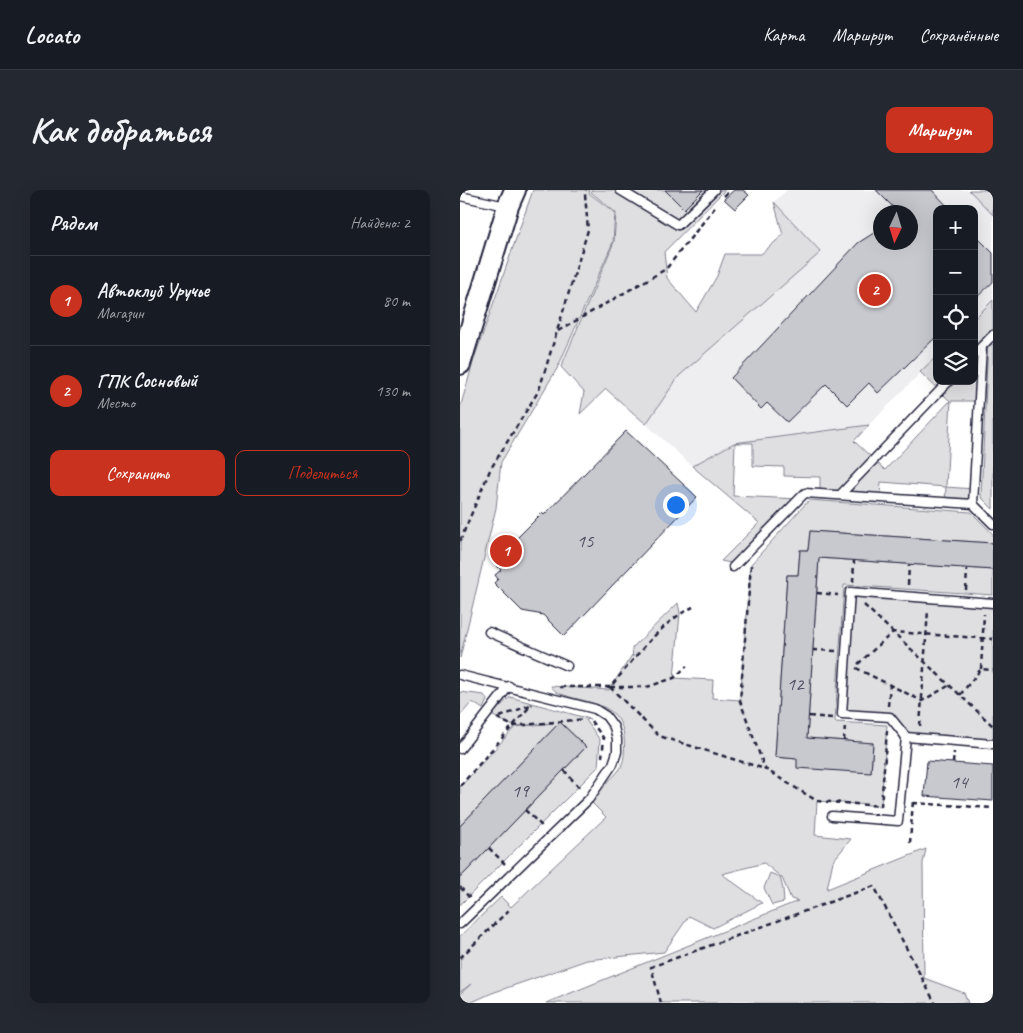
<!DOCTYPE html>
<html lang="ru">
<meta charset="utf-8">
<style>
body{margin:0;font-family:Caveat,sans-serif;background:#242831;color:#f1f3f6}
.controls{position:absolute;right:15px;top:15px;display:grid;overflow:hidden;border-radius:10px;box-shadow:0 5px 20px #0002}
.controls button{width:45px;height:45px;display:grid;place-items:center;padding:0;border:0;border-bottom:1px solid #363941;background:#171b24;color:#f1f3f6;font:25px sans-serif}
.compass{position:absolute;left:413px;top:15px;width:45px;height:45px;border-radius:50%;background:#171b24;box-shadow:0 5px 20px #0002;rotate:184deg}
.you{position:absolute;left:215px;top:314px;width:18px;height:18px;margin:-12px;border:4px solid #fff;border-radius:50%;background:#1a73e8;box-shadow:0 0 0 8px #1a73e833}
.badge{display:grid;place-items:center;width:32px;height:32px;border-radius:50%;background:#c8321e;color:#fff;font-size:16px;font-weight:700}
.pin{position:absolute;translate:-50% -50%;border:2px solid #fff;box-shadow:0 1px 5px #0006}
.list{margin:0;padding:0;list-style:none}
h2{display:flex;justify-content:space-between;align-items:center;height:65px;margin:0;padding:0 20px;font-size:21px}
h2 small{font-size:16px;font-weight:400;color:#9ea1a6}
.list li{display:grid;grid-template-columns:32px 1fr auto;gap:15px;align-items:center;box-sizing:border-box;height:90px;padding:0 20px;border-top:1px solid #363941}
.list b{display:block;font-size:19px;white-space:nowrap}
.list p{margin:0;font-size:16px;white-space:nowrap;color:#9ea1a6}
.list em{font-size:16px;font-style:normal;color:#9ea1a6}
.actions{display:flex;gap:10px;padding:15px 20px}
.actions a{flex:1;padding:11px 0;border:1px solid #c8321e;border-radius:10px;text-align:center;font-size:18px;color:#c8321e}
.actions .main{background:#c8321e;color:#fff}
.icon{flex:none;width:28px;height:28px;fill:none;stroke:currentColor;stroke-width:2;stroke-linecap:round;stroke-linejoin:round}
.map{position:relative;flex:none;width:533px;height:813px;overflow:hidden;border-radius:10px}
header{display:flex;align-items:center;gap:30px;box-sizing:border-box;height:70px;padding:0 25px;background:#171b24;border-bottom:1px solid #363941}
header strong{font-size:24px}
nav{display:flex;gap:28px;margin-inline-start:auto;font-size:18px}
.intro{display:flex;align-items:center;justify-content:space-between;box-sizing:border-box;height:120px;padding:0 30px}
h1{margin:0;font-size:35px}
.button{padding:12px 22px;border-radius:10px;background:#c8321e;color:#fff;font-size:18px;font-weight:700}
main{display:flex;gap:30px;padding:0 30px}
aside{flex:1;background:#171b24;border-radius:10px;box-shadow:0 5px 20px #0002}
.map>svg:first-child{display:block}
.built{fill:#eeeef1;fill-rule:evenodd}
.green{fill:#dfdfe2;stroke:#80808e}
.building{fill:#c8c8cf;stroke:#22223b}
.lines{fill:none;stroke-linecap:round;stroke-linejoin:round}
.lane-casing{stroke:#22223b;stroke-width:11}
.secondary-casing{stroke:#22223b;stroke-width:24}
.path{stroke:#22223b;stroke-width:2.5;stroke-dasharray:5 4;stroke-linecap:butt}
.lane{stroke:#fff;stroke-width:8}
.secondary{stroke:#fff;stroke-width:20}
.labels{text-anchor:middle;stroke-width:4;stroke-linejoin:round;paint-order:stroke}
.number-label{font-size:19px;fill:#4c4c60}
</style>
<header>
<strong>Locato</strong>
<nav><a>Карта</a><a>Маршрут</a><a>Сохранённые</a></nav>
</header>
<div class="intro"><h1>Как добраться</h1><a class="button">Маршрут</a></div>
<main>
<aside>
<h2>Рядом<small>Найдено: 2</small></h2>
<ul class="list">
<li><span class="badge">1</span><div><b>Автоклуб Уручье</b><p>Магазин</p></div><em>80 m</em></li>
<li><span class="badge">2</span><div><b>ГПК Сосновый</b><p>Место</p></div><em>130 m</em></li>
</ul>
<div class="actions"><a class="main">Сохранить</a><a>Поделиться</a></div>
</aside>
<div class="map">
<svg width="533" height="813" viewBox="0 0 533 813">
<rect width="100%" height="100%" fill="#fff"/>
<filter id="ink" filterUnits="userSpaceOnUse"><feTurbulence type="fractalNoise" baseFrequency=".02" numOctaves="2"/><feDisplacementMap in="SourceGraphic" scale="10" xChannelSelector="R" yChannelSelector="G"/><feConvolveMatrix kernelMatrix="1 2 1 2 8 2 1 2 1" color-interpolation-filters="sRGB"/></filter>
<g filter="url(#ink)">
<!-- built -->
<path class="built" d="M327 0H509L533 25V110L514 129V19H477V166L409 235 274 253 232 276 186 234 219 186 361 62 314 12ZM420 22H450V52H420Z"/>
<!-- green -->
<path class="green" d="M73 0H130L129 3 155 23 153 52 98 177 41 272 36 318 0 468V218L15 166Z
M132 0H265L204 62 207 88 236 122 257 86 265 64H301L323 45 314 12 361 62 219 186 186 234 146 199 120 224 124 202 101 177 154 52 156 23 131 2Z
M509 0H533V25Z
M533 110V145L528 150 533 155V319L521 307 528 151 522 157 518 211H491L486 297 514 299 513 314 485 312 486 297 421 292 420 308 360 304V287L324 286V277L293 276V253H275L273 306 339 309 276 374 261 371 299 333 232 276 274 253 409 235 394 251 425 280 490 211 460 182 477 166V191H514V129Z
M349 310 511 322 533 344V353L350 341 348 360H340L338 385H327L315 567 337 569 411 582 413 553 347 548 359 368 533 380V405L384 395 375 532 427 535 421 616 357 611 355 645 391 649 373 671 367 699 466 659 463 673 464 788 504 803 508 813H86L338 711 331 709 322 688 304 673 262 684 302 713 253 738 229 726 204 762 127 770 32 803 10 813H0V804L11 794 0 802V746L41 707 51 717 146 627 128 609C136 602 158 584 161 577 165 568 165 556 164 546 160 516 136 514 110 507 102 504 96 504 91 496L149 500 172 465 173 467 172 458 218 413 220 423 214 488 253 490 252 508 280 510 291 374Z
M390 402 533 413V554L446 547 430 527 382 524Z
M0 502 24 505 27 510 23 519 12 512 0 526Z
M50 507 130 529 126 530 140 550 138 577 0 715V688L126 557 100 532 0 636V597L55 537 93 533 53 536 31 525Z
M310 683 320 687 323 699 324 712 312 715 304 698Z"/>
<!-- building -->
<path class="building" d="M205 0H243L224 19Z
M274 0H283L289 5 275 19 264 9Z
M416 0H472L490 19H477V146L418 203 409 193 387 215 366 194 327 232 307 213 301 219 271 188 398 53 420 39V52H450V22H438Z
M514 44 533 63V92L514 110Z
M166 241 237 307 104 446 83 425 62 421 34 393 38 389 35 385 41 380 37 376 50 363 46 359 82 323 84 325Z
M350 341 533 353V380L359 368 347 548 413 553 411 583 337 578V569L315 567 327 385H338L340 360H348Z
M100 532 126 557 0 688V636Z
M467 571 533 576V611L464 606Z"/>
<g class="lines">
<defs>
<path id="lane" d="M160 0 218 35 254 0
M0 6 46 16
M514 164 533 145
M380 305 489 191
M513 314 522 156
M273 377 345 303 513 314 533 334
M29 442 107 476
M0 485 135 519 146 526 154 537 157 549V562L153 574 129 609 0 734
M446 547 430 527 382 524 390 402 533 413
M0 559 49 496
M372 626 438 631 446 547 533 554"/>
<path id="secondary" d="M0 174 48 16 55 0"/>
</defs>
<!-- lane casing -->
<use href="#lane" class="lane-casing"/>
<!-- secondary casing -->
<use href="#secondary" class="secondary-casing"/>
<!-- path -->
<path class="path" d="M264 6 270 0
M98 141 206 79 256 16
M0 351 30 280 79 200 128 40 125 4 126 0
M291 375 280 511 305 579 357 611 421 616 427 541
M393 392 394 371
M448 395 449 375
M506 400 507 379
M357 403 378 405
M404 415 533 536
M353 460 377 461
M398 474 433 442 533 449
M396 478 462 511 490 495
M521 479 524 424
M100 497H150C175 469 199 433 233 417
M150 497 199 546 305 579
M150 497H187L214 488 227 476
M500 505 521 479 533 480
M428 516 430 495
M349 526 372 528
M40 527 70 515
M37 528 53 536 125 529
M131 531 144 549 142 567
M460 536 468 420
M384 551 385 535
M493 573 494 562
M104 580 121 600
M0 596 72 514
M453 613 533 618
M65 620 83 637
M450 653 453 610
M29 658 45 674
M0 697 10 708
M0 768 51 718
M201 813 191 777 414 696 475 813"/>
<!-- lane -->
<use href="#lane" class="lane"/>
<!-- secondary -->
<use href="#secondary" class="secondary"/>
</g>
</g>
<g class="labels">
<!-- number labels -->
<g class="number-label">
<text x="125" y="357">15</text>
<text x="335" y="500">12</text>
<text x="499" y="598">14</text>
<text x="60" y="607">19</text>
</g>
</g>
</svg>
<div class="controls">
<button>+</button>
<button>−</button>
<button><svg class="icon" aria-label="locate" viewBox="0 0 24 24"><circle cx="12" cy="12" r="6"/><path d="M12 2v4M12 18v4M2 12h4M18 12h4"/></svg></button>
<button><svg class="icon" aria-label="layers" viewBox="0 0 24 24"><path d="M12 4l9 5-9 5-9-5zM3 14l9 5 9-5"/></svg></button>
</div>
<svg class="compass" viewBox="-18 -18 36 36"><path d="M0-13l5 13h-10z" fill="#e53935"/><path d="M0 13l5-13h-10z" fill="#9ea1a6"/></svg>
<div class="you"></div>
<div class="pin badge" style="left:46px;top:361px">1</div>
<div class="pin badge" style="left:415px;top:100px">2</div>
</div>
</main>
